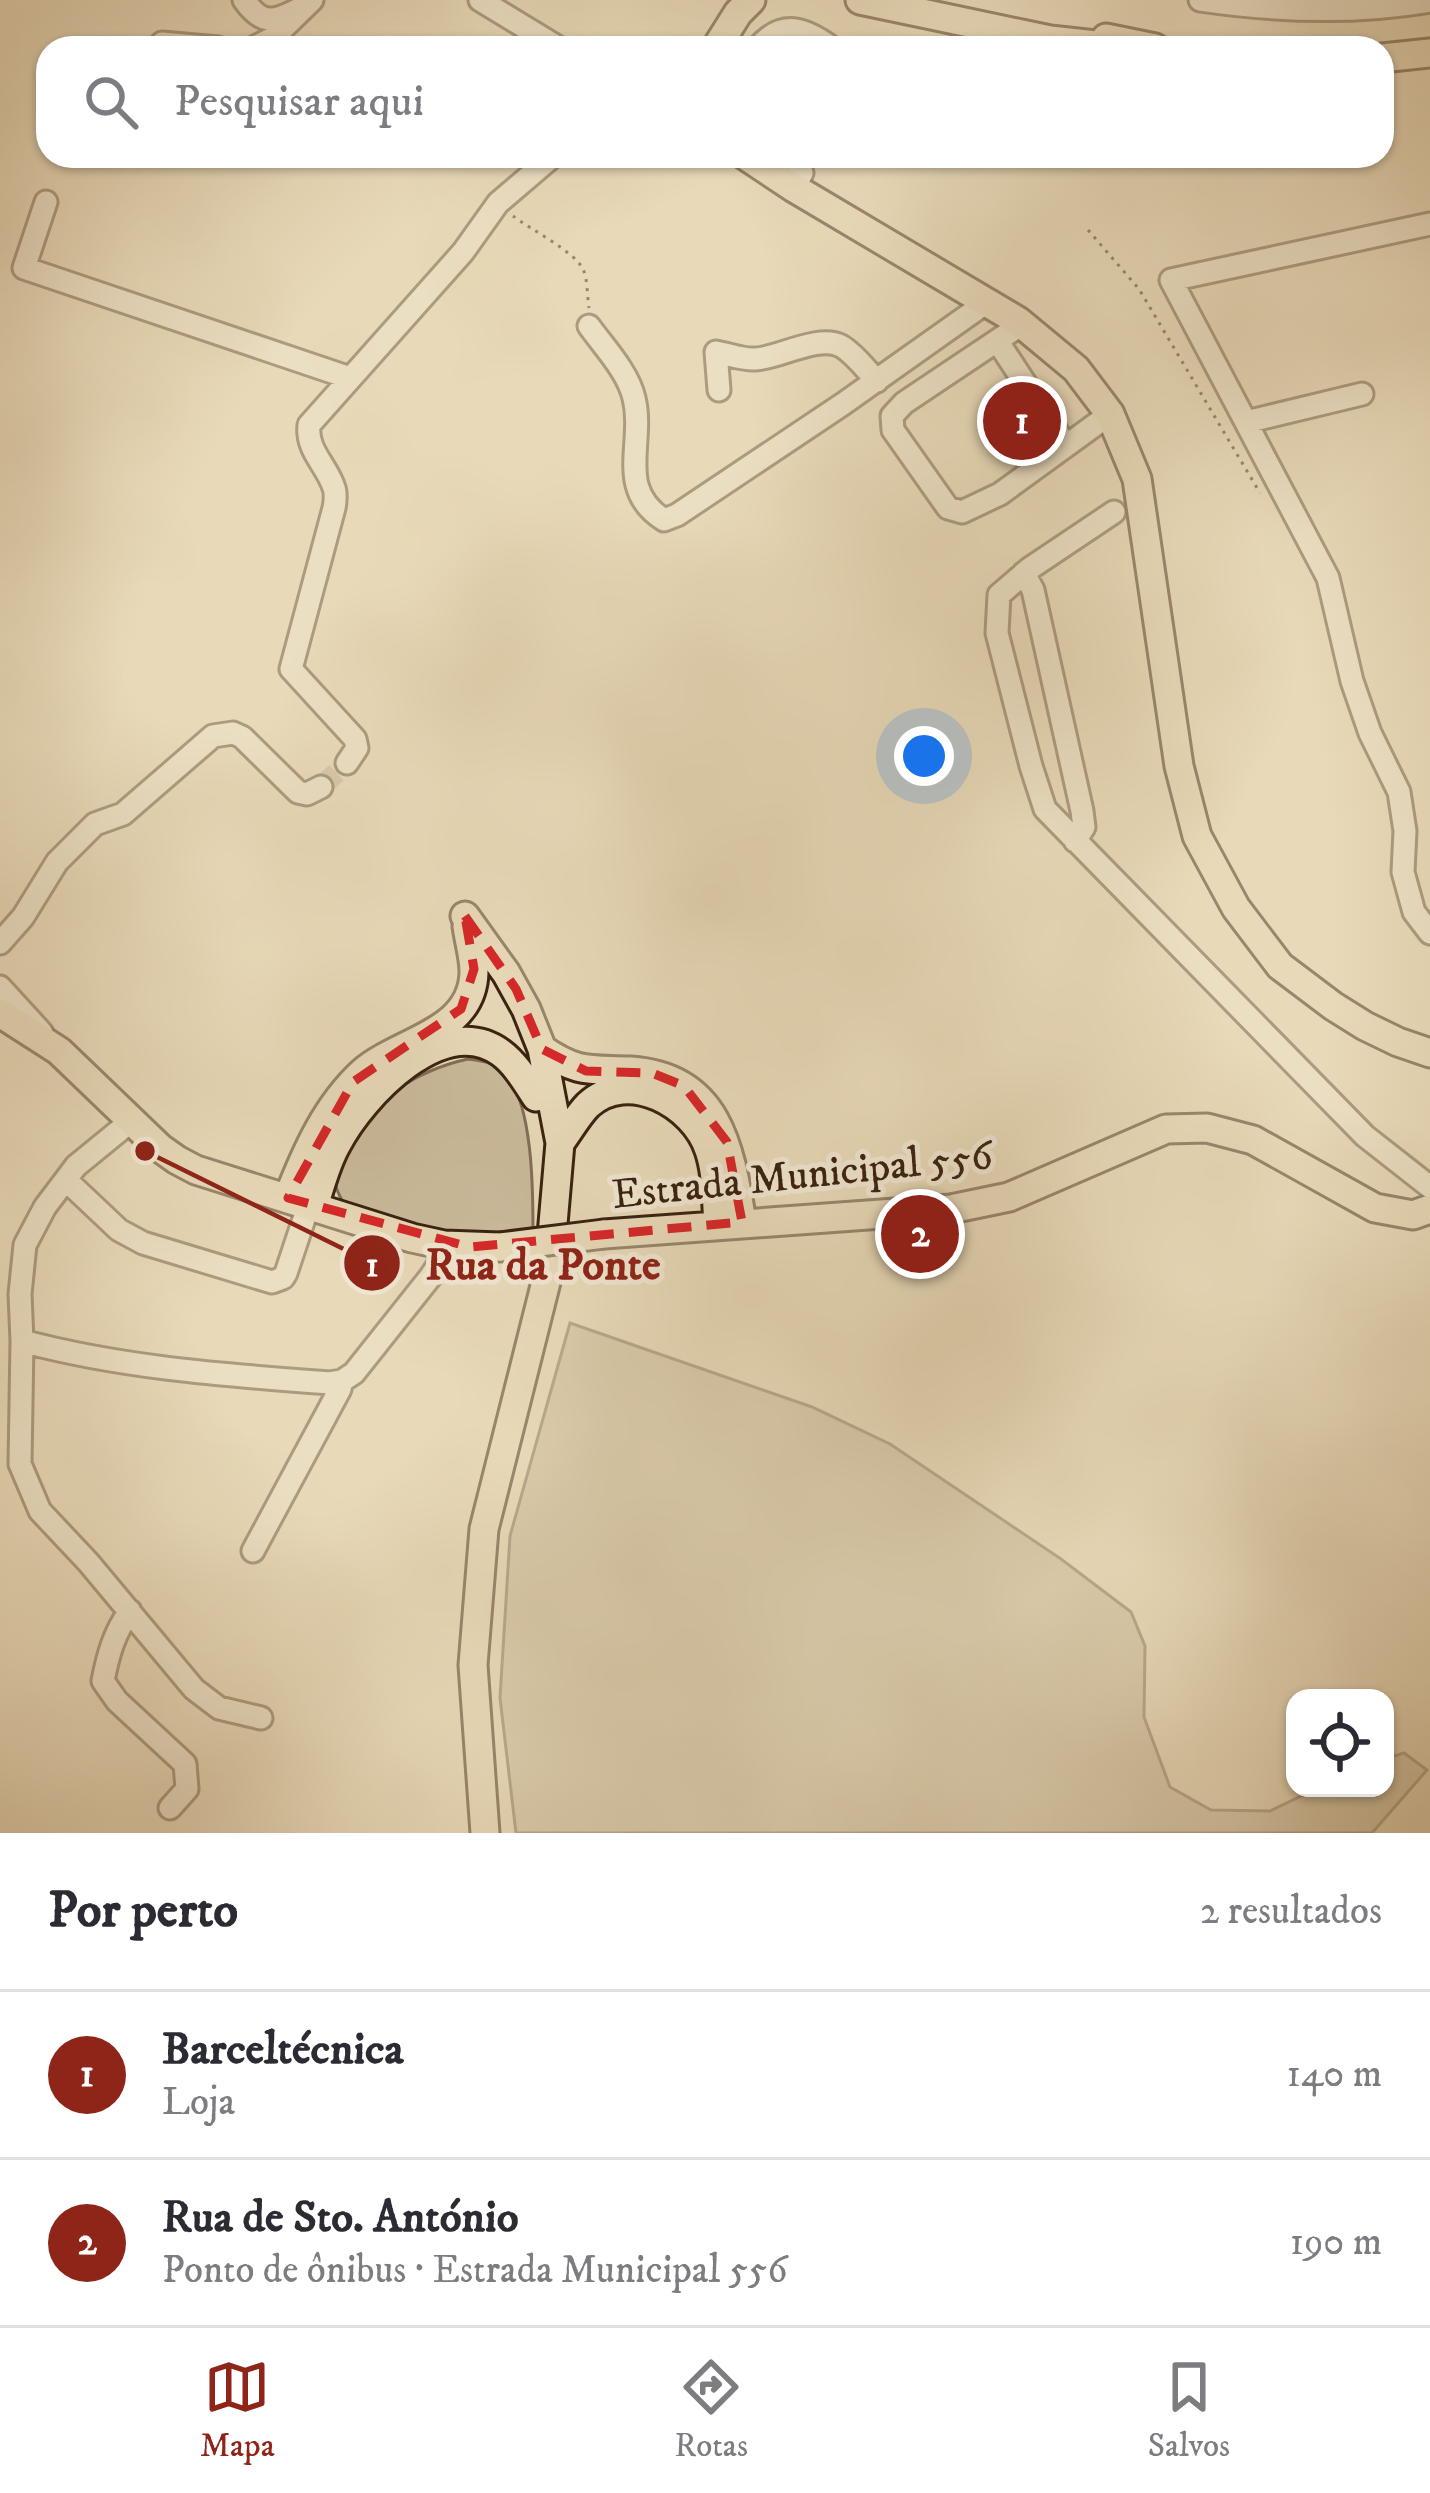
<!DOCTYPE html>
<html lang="pt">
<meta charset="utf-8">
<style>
body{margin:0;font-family:"IM FELL DW Pica",serif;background:#f7f7f7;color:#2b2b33}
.controls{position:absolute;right:36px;bottom:36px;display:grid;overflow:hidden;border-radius:24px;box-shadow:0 3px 9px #0004}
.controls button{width:108px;height:108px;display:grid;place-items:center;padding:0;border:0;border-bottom:3px solid #e1e1e2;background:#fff;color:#2b2b33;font:60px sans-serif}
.you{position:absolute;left:924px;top:756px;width:42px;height:42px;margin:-30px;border:9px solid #fff;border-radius:50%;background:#1a73e8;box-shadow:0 0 0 18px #1a73e833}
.badge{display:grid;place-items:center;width:78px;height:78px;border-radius:50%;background:#8f2418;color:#fff;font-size:39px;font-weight:700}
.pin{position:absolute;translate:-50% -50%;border:6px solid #fff;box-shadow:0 3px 12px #0006}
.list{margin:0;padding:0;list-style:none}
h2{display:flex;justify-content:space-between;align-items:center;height:156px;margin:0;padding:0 48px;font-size:51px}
h2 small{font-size:39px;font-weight:400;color:#7c7c81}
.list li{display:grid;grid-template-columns:78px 1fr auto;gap:36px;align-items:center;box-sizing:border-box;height:168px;padding:0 48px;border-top:3px solid #e1e1e2}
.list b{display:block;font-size:45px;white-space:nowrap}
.list p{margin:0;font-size:39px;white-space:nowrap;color:#7c7c81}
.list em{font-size:39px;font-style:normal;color:#7c7c81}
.icon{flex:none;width:66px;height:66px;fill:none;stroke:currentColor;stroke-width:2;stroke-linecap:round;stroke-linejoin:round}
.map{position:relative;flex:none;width:1430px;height:1833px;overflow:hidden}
.search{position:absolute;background:#fff;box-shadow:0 3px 9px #0004;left:36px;right:36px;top:36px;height:132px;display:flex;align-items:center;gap:30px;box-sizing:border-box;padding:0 42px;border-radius:36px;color:#7c7c81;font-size:45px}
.sheet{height:492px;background:#fff}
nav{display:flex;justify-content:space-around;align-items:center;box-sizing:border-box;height:168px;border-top:3px solid #e1e1e2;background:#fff;font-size:33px;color:#7c7c81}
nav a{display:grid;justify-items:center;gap:6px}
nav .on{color:#8f2418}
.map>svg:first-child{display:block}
.green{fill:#caba9b;stroke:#826e56;stroke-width:3}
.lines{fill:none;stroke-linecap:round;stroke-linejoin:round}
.minor-tunnel{stroke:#c5b496;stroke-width:21;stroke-dasharray:21 10;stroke-linecap:butt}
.minor-casing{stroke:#66503a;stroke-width:27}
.major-casing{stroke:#3a2210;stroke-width:33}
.path{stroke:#3a2210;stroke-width:3;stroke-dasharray:3 6;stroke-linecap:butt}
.minor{stroke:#f0e6d1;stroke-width:21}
.major{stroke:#e8d9b8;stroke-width:27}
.major-bridge-casing{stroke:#3a2210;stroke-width:33;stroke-linecap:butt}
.major-bridge{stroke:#e8d9b8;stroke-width:27}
.marked{fill:none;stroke:#d62828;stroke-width:9;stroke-dasharray:24 15;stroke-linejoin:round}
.labels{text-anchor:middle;stroke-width:10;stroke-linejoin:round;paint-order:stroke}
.street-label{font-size:42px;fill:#3a2210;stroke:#f0e6d1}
.leader{fill:none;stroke:#8f2418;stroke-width:4.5}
.callout-dot{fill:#8f2418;stroke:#f0e6d1;stroke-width:4.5}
.mark-label{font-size:36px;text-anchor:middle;font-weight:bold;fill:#fff}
.callout-label{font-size:45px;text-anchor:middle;font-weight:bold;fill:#8f2418;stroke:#f0e6d1;stroke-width:10;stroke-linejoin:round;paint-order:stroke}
</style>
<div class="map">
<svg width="1430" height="1833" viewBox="0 0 1430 1833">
<rect width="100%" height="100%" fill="#e8d9b8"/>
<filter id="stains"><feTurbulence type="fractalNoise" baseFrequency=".00167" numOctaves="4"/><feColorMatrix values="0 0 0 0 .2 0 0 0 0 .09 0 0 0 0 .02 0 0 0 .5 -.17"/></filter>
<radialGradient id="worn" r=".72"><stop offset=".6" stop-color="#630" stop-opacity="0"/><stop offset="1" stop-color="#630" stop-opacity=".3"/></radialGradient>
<!-- green -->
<path class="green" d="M468 1059C481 1061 494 1062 504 1072 533 1101 533 1191 533 1231L485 1238 436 1234 344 1204C341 1198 337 1192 336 1186 331 1155 374 1107 397 1090 416 1075 445 1064 468 1059Z
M570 1323 812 1407 890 1444 1061 1559 1131 1612 1145 1646 1144 1717 1170 1787 1211 1810 1270 1811 1318 1788H1385V1759L1404 1753 1427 1770 1372 1833H516L500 1698 510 1536Z"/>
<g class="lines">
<!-- minor-tunnel -->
<path class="minor-tunnel" d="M321 787 347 763"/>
<defs>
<path id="minor" d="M244 0C261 24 272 23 297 10
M480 0 559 48
M1200 0C1275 11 1355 14 1430 1
M162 43 218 48
M253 48 273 38 312 0
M758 48C782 19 805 28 832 48
M794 188 802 173 795 156
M46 202 24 268 350 378
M1430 224 1171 280 1328 578 1352 681 1370 733 1399 792 1405 831 1403 872 1414 912 1430 933
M1022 324 904 403 892 416 893 430 948 508 962 512 1000 494 1110 414
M589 326C604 347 628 372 634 398 645 443 615 489 664 520L677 515 843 404 987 302
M998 342 1066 446
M719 390 716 352C728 354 743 360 755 359 776 359 819 334 841 346 855 354 866 370 877 381
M1246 422 1362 394
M1114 512 1029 569 999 595 997 633 1031 766 1045 809 1365 1136 1430 1187
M1024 573 1033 590 1082 811 1084 827 1075 841
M347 763 357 748 355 739 291 669 334 508C335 504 336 493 334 488 327 465 306 451 309 425L463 252 498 203 553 156
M0 943 23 917 57 862 95 824 123 814 213 736 233 733 242 737 298 792 307 794 321 787
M0 987 42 1033
M131 1121 76 1166 45 1207 25 1245 20 1294 22 1341 20 1464 40 1511 88 1562 194 1689 219 1708 261 1718
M66 1180 119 1230 143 1243 272 1282 283 1278 286 1273 309 1204
M22 1341C123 1368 225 1375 329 1383L342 1381 354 1373 431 1276 440 1262 444 1245
M253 1551 340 1389 342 1381
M130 1611C114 1633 108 1655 103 1681L117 1701 185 1764 187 1789 170 1808"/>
<path id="major" d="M860 0 1050 40 1123 48
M1106 38 1155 48
M716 48 738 13 751 0
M1382 58 1430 53
M746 156 794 188 1018 321 1076 369 1110 414 1137 479 1179 766 1197 836 1236 908 1280 966 1333 1006 1365 1026 1398 1042 1430 1053
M465 916 506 973 526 1009 542 1049 560 1143 549 1270 484 1529 473 1665 485 1833
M0 1013 59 1051 160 1148 177 1160 196 1170 412 1238 444 1245 500 1247
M542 1049C578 1074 590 1069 631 1071 720 1077 730 1150 742 1222
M560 1143C569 1131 578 1115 588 1105 628 1068 694 1104 709 1150 717 1173 716 1200 718 1224
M288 1198C306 1152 326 1106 363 1072 400 1040 473 1033 474 972 474 957 469 941 467 926
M314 1206C321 1185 326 1163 337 1144 362 1096 443 1010 501 1053 516 1064 526 1082 536 1097
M604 1234 951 1209 1009 1197 1166 1129 1207 1128 1253 1140 1375 1208 1413 1215 1430 1209"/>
</defs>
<!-- minor casing -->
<use href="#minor" class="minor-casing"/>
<!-- major casing -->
<use href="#major" class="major-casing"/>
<!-- path -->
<path class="path" d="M513 216C530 229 575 252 583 269 588 280 587 297 589 308
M1088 230 1139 289 1260 493"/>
<!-- minor -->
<use href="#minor" class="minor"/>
<!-- major -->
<use href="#major" class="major"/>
<defs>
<path id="major-bridge" d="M500 1247 604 1234"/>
</defs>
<!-- major-bridge casing -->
<use href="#major-bridge" class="major-bridge-casing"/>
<!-- major-bridge -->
<use href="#major-bridge" class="major-bridge"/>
</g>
<!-- marked area -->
<path d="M0 0H1430V1833H0ZM465 916 516 989 542 1049 586 1071 652 1073 684 1086 727 1142 742 1222 470 1247 288 1198 353 1082 461 1009 474 969Z" fill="#e8d9b8" fill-opacity=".55" fill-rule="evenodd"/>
<path class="marked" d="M465 916 516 989 542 1049 586 1071 652 1073 684 1086 727 1142 742 1222 470 1247 288 1198 353 1082 461 1009 474 969Z"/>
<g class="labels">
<!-- street labels -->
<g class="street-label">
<text transform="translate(802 1173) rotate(-6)" y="15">Estrada Municipal 556</text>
</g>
</g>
<!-- callouts -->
<path class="leader" d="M145 1151L372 1263"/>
<g class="callout-dot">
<circle cx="145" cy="1151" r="12"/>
<circle cx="372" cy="1263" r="30"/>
</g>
<g class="mark-label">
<text x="372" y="1276">1</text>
</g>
<g class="callout-label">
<text x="543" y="1279">Rua da Ponte</text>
</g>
<rect width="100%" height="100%" filter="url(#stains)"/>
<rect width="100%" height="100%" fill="url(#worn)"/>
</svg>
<div class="controls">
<button><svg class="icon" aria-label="locate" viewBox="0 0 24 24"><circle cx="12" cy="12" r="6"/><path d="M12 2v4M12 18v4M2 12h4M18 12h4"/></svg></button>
</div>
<div class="you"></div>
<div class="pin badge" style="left:1022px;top:421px">1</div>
<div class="pin badge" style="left:920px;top:1234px">2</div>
<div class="search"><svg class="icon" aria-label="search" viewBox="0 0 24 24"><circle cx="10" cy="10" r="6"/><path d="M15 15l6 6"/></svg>Pesquisar aqui</div>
</div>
<section class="sheet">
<h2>Por perto<small>2 resultados</small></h2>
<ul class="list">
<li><span class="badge">1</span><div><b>Barceltécnica</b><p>Loja</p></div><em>140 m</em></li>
<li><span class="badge">2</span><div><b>Rua de Sto. António</b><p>Ponto de ônibus · Estrada Municipal 556</p></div><em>190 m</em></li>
</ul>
</section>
<nav>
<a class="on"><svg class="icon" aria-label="map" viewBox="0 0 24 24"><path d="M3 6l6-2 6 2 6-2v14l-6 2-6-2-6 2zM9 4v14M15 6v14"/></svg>Mapa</a>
<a><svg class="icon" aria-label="directions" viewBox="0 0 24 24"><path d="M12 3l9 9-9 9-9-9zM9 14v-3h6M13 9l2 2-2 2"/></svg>Rotas</a>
<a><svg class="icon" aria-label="saved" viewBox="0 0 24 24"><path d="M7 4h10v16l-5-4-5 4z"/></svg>Salvos</a>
</nav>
